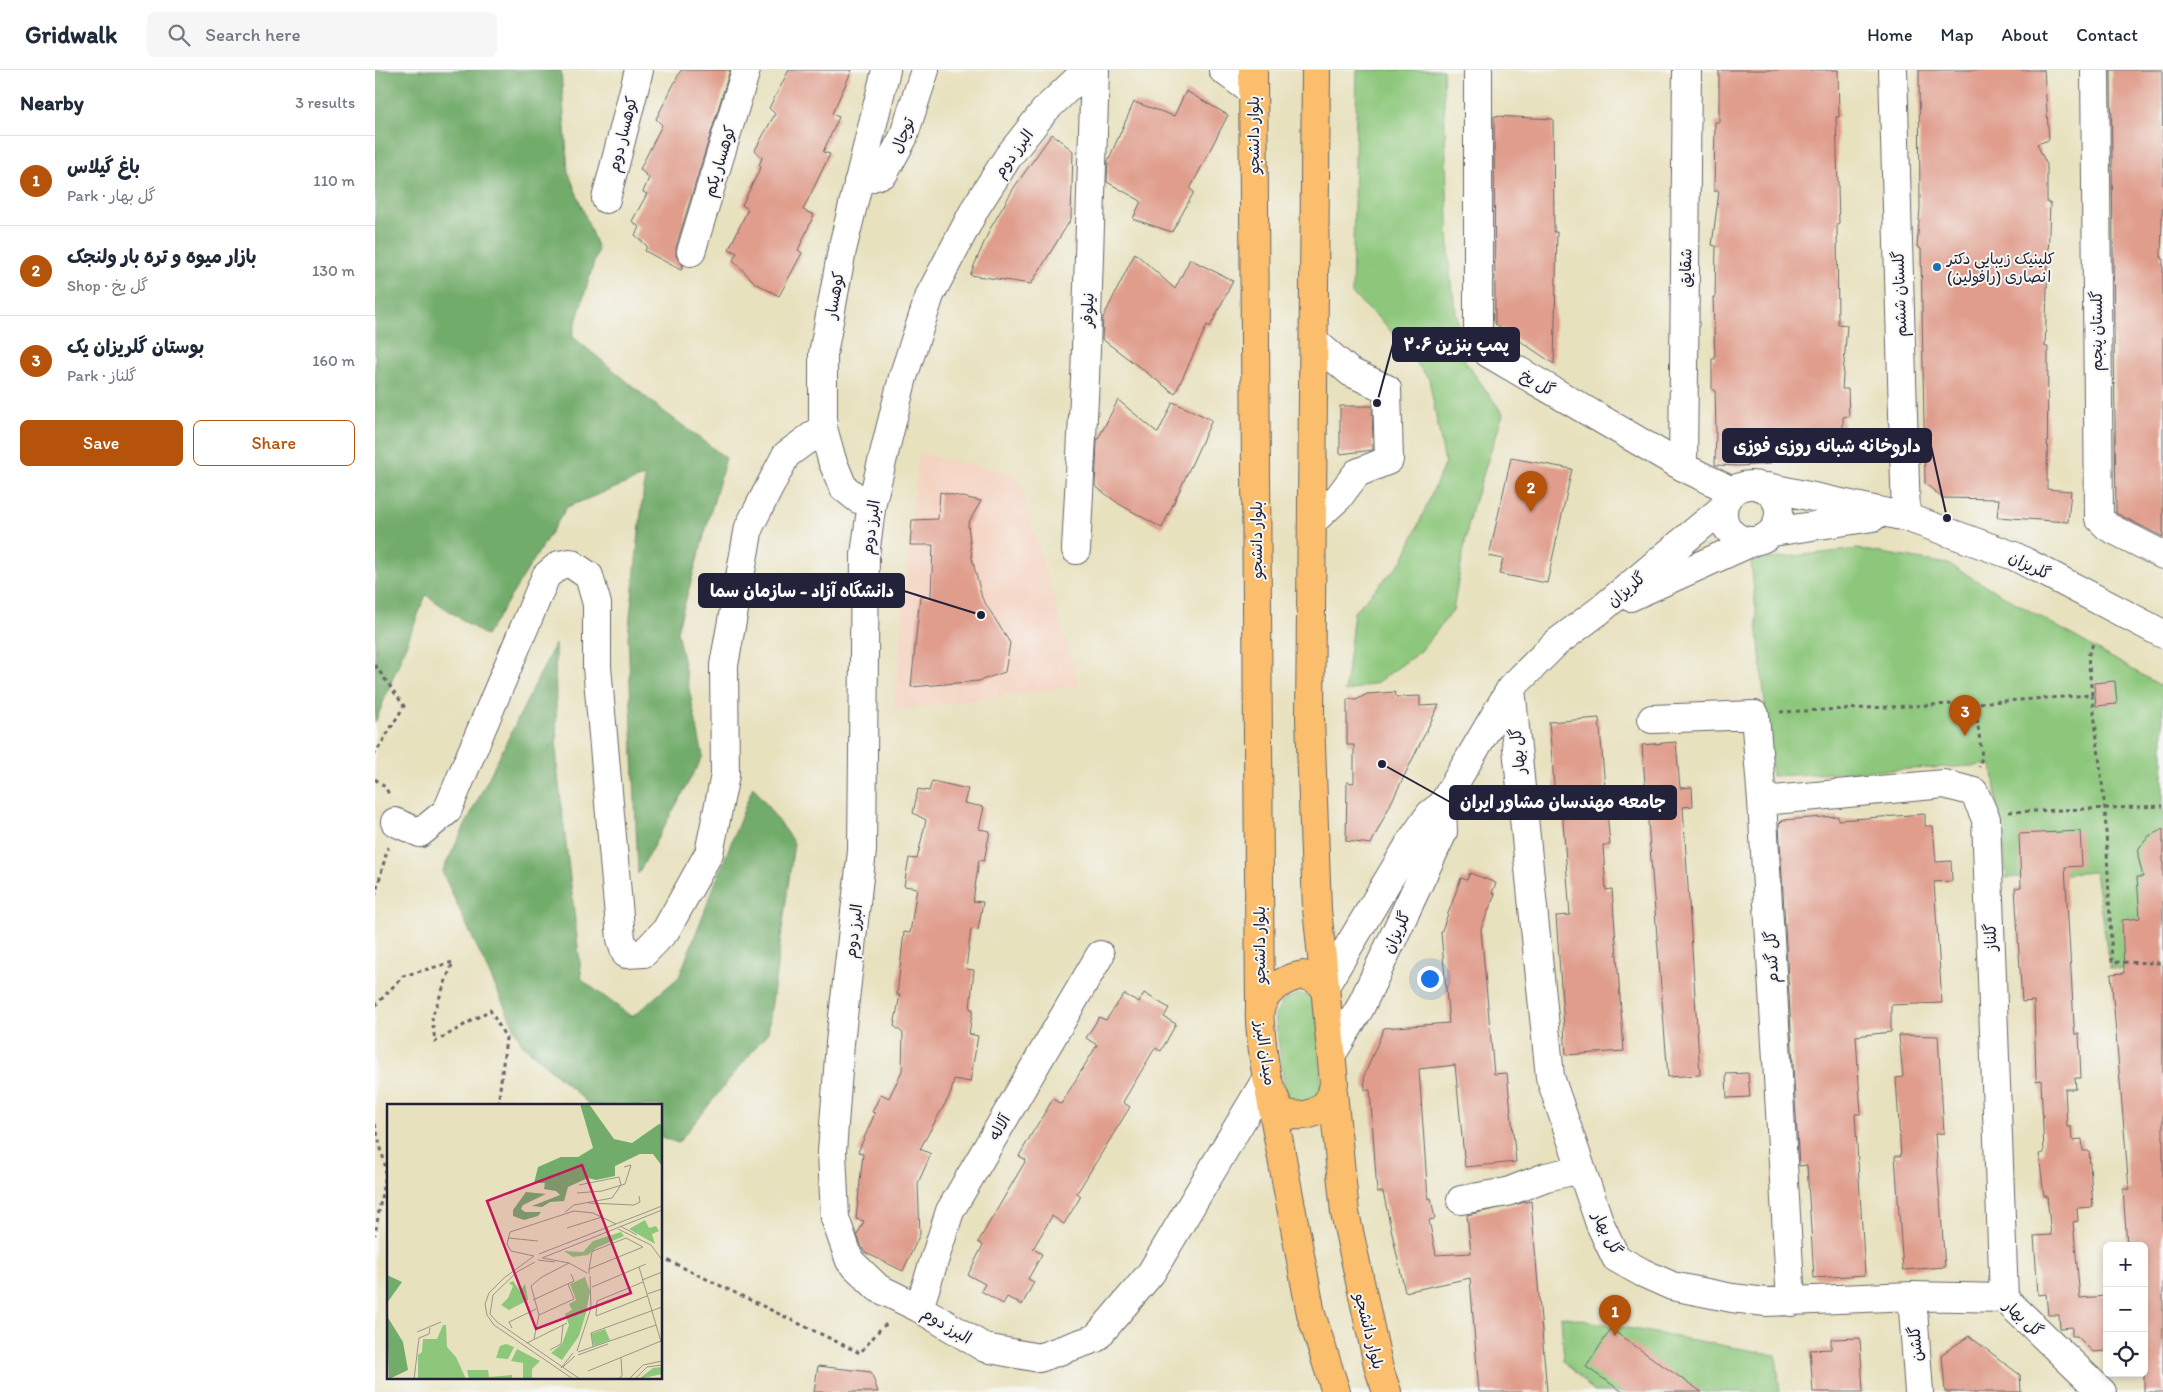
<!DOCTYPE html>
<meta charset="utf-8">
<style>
body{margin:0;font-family:Itim,"Playpen Sans Arabic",sans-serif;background:#f6f6f7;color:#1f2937}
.controls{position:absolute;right:15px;bottom:15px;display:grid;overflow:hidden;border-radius:8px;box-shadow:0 2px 8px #0003}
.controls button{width:45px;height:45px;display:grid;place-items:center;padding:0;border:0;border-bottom:1px solid #e0e1e3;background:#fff;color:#1f2937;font:25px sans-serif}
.you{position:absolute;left:1054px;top:908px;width:18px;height:18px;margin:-12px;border:4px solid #fff;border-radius:50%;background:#1a73e8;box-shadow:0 0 0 8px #1a73e833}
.badge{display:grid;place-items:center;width:32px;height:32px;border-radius:50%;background:#b45309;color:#fff;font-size:16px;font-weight:700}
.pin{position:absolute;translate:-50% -41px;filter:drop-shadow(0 1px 2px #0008)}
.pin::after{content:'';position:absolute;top:26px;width:18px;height:15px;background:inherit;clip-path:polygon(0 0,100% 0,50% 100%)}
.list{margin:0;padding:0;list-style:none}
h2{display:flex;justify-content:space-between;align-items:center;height:65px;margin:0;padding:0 20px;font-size:21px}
h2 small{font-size:16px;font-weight:400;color:#747a83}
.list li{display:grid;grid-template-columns:32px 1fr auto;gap:15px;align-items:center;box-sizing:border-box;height:90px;padding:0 20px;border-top:1px solid #e0e1e3}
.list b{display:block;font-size:19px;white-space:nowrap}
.list p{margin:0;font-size:16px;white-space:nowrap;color:#747a83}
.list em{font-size:16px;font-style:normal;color:#747a83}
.actions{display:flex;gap:10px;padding:15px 20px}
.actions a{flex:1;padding:11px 0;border:1px solid #b45309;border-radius:8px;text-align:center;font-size:18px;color:#b45309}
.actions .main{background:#b45309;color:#fff}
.icon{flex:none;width:28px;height:28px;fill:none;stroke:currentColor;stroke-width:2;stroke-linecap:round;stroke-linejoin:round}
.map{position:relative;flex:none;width:1788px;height:1322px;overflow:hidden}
header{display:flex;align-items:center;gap:30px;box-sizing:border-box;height:70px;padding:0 25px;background:#fff;border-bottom:1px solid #e0e1e3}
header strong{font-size:24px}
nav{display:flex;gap:28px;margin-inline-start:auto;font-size:18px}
.search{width:350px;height:45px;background:#f6f6f7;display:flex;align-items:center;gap:12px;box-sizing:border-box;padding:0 18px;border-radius:8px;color:#747a83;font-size:19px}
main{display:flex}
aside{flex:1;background:#fff}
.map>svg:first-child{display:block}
.built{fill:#f5d3c1}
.green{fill:#8dc77b;stroke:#58745b}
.forest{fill:#72ac6b;stroke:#4a6753}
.building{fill:#e09d8c}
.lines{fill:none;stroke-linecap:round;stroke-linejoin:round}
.minor-casing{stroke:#676569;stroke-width:30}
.major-casing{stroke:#676569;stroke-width:30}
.path{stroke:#676569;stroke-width:3;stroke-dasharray:4 4;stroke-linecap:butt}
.minor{stroke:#fff;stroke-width:28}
.major{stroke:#fabe6d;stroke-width:28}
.poi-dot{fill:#1f6fb2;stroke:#f6f6f2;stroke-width:2}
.labels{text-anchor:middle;stroke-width:4;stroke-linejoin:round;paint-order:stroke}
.street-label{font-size:16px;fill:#22223b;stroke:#f6f6f2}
.poi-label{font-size:16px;fill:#22223b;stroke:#f6f6f2;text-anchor:start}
.inset-road{fill:none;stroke:#99958a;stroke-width:1}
.view{fill:#c2185b;fill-opacity:0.15;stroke:#c2185b;stroke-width:2.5}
.inset-edge{fill:none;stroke:#22223b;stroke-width:2.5}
.leader{fill:none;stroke:#22223b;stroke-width:2}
.callout-dot{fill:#22223b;stroke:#f6f6f2;stroke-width:2}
.callout{fill:#22223b;stroke:#22223b;stroke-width:2}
.callout-label{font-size:18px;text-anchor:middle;font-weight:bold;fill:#fff}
</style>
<header>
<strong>Gridwalk</strong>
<div class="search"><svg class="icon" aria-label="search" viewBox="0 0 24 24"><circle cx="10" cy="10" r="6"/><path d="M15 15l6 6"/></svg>Search here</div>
<nav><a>Home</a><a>Map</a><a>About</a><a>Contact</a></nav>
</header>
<main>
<aside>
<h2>Nearby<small>3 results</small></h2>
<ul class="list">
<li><span class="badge">1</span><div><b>باغ گیلاس</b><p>Park · گل بهار</p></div><em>110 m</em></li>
<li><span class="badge">2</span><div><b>بازار میوه و تره بار ولنجک</b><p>Shop · گل یخ</p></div><em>130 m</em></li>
<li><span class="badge">3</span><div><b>بوستان گلریزان یک</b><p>Park · گلناز</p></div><em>160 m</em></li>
</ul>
<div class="actions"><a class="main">Save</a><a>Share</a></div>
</aside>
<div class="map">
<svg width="1788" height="1322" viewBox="0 0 1788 1322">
<rect width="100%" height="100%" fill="#f6f6f2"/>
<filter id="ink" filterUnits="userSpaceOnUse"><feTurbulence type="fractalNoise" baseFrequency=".02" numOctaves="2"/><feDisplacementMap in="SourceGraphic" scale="10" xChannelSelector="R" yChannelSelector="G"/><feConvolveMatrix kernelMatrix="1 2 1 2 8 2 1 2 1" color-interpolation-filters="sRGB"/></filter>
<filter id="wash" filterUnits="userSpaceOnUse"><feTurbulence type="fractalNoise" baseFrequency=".0096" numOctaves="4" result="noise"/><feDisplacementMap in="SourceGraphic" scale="20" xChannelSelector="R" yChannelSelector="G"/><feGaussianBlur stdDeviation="1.12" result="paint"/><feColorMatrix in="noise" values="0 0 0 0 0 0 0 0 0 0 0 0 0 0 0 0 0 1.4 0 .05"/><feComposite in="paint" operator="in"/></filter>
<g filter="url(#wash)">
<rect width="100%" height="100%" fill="#e8e1be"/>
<!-- built -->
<path class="built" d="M543 383 643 406 704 616 519 641Z"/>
<!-- green -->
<path class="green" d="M982 0H1068L1075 208 1090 291 1128 344 1095 445 1078 540 1046 581 1001 613 970 622 979 542 1028 490 1070 393 1054 309 1010 254 977 224Z
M1482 479 1573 494 1788 617V899H1735L1720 802 1632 808 1617 695 1397 706 1376 491Z
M925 924 933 926 943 934 946 1025 926 1034 914 1030 910 1022 900 945 909 929Z
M1186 1246 1401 1285 1405 1322H1219L1189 1291Z"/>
<!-- forest -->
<path class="forest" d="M0 0H186L193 101 223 179 197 266 283 337 351 388 302 561 328 686 263 804 253 566 270 406 192 437 111 566 51 525 0 653Z
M180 574 182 697 207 910 257 947 304 907 378 716 419 773 393 962 303 1073 286 1067V1036H216L147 974 67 802Z"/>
<g id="blocks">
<!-- building -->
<path class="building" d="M306 0H355L301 177V186L308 195 306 200 270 181 272 176 260 165 264 157 257 151 272 124 268 122 274 108 265 99 287 55 281 49Z
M414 0H477L457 44 464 47 448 82 455 84 428 140 439 145 423 180 427 183 404 226 380 213 358 190 362 183 354 179 373 139 367 135 386 97 384 95 387 88 380 80 400 44 394 38Z
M1344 0H1463L1464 47H1461L1464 153 1462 154 1463 254 1472 255 1467 319H1473L1474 346 1468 347V389L1395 390V394L1364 396 1340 395 1341 361 1340 320H1337V289H1340L1338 227H1340L1341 176 1337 175 1344 121H1339L1340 52H1344Z
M1544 0H1669L1674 70 1662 74 1672 95V133H1675L1670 277H1673L1672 419 1696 421 1693 452 1622 447 1624 429 1567 428 1550 413 1546 179 1542 177 1545 138Z
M1736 0H1787L1788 110 1786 189H1788V467L1741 443Z
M811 21 853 45 815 119 819 122 797 162 758 149 766 131 732 112 733 91 759 32 799 46Z
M1119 46 1178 49 1179 162H1182L1179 294 1120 254Z
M677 64 698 81 696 149 656 214 595 205 615 159 640 116Z
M760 183 800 219 815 189 858 211 835 257 832 255 800 324 727 269 728 248Z
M743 330 783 363 798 332 837 350 787 458 744 434 720 416 722 371Z
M965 336H997L998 380 965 384Z
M1136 388 1197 399 1172 513 1124 504 1128 489 1114 486Z
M565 422 606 431 593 454 597 488 607 528 635 573 630 602 604 611 536 617 545 526 556 527 558 475H535L537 450 563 449Z
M1740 611 1742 634 1721 636 1719 613Z
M1020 622 1021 627 1045 626V636L1064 635 996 774 971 771 972 712 979 713V675H972V629L981 630 992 624Z
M1224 648 1235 775H1228L1231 820 1237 819 1249 981 1191 985 1181 846 1195 845 1187 738 1181 739 1174 652Z
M1301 672 1305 718 1317 717 1318 736 1308 737 1325 1005 1293 1007 1267 675Z
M557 711 593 719 589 733 609 737 604 759 615 761 609 791 604 790 598 831 608 832 603 860 596 859 591 899 599 900 595 939H598L594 964 603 966 595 1012 579 1009 576 1023 545 1079 556 1084 543 1113 545 1164 528 1201 489 1182 482 1165 489 1151 481 1149 488 1084 483 1082 500 1043 497 1042 506 1024 514 1028 527 1001 528 963 519 956 525 925H522L529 862 535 863 542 818 529 816 534 788 542 789 551 750 538 743 543 719 554 721Z
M1550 744V756H1558L1561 792 1576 791 1577 811 1559 812 1567 933 1516 935V962L1481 966 1486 1044H1480L1490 1205 1439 1208 1432 1095 1424 1096 1404 754 1408 750 1463 746V750Z
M1788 759V1322H1769V1176H1752L1748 1119H1754L1736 904 1749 903 1747 850 1765 848 1762 807H1768L1763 786 1764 778 1774 766Z
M1705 761 1707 796 1690 797 1699 954 1700 964H1704L1706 1008H1700L1701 1019H1690L1692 1057H1696L1697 1070 1707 1069 1708 1081H1714L1718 1137 1702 1138 1703 1151 1698 1152 1705 1228 1731 1226 1732 1281 1718 1282 1702 1266H1697V1257L1685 1258 1684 1245H1673L1671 1224 1663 1225 1659 1166 1676 1165 1672 1126H1669L1664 1084 1669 1083 1666 1010 1661 1011 1659 931 1647 932 1640 818 1646 817 1644 764Z
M1095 803 1121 813 1117 823 1120 824 1106 859 1119 1004 1132 1003 1141 1092 1090 1097 1080 995 1044 999 1053 1129 1056 1128 1060 1149 1054 1150 1061 1185 1096 1183 1092 1145 1156 1131 1172 1322H1104L1095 1208 1030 1222 1008 1122H1002L995 1020H990L989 1006 1009 958 1074 953 1066 863 1086 808 1092 810Z
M769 923 794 938 789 947 801 954 786 981 780 978 748 1032 755 1037 702 1123 706 1126 689 1154 677 1146 658 1179 667 1184 653 1209 659 1212 647 1235 632 1227 628 1234 606 1221 610 1214 593 1205 608 1175 603 1172 651 1090 644 1086 656 1065 678 1029 686 1034 722 975 711 968 724 947 731 950 749 924 764 932Z
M1524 965 1563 966 1569 1063 1560 1064 1570 1197 1528 1200 1520 1086H1526L1521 1008 1528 1007Z
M1373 1003 1375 1027 1352 1028 1351 1004Z
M1236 1259 1287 1295 1327 1322H1248L1211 1297Z
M1594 1266 1645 1305 1646 1322H1570L1567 1284Z
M1485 1268 1488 1322H1438L1435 1280 1456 1279V1269Z
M443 1296 496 1302 503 1322H439Z"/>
</g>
</g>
<g filter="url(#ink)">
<use href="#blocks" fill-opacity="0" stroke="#676569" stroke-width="1"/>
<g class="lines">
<defs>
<path id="minor" d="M712 0 670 40 633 87 601 137 555 225 528 307 497 432 490 485 487 781 465 973 457 1082 460 1148 475 1191 503 1218 544 1238 610 1278 664 1288 721 1268 776 1203 892 1008
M848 0 878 22
M1103 0V269L1113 283 1308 397 1357 421
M1518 0 1531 447
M1720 0 1724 448 1733 457 1788 485
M483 112 509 103 528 68 550 0
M231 129 264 0
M316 182 371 0
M1308 397 1312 0
M1348 443a28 28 0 1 1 56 0a28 28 0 1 1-56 0Z
M1392 417 1531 447 1639 486 1788 564
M497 432 483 429 468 417 457 390 448 358V284L467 180 511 0
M937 452 963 428 982 403 1014 390 1012 319 975 302 939 271
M1398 462 1498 447
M701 480 710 309 720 0
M1255 527 1377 472
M1136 618 1175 1007 1225 1154 1241 1188 1268 1203 1297 1216 1357 1228 1391 1232 1537 1226 1629 1228 1727 1322
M1277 649 1380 645 1387 731 1416 1232
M1387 731 1569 714 1599 722 1611 749 1629 1228
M20 752 45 763 72 741 171 506 184 495 195 493 214 506 222 534V597L246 869 251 884 269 883 291 860 334 783 350 705 349 595 374 457 411 385 448 358
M950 916 1037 770 1055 744 1067 735 1136 618 1181 573 1224 541 1348 438
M957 984 985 938 1068 762 1067 735
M1086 1130 1132 1122 1171 1107 1206 1099
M1537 1226 1544 1322
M544 1238 575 1141 725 885"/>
<path id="major" d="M878 0 885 940
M941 0 935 648 942 839 950 916
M928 905 938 908 950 916 959 1013C956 1042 929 1052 905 1041 901 1030 895 1019 892 1008 890 999 883 947 885 939 890 920 910 908 928 905Z
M958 1022 970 1143 1004 1299 1012 1322
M895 1024 936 1244 961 1322"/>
</defs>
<!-- minor casing -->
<use href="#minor" class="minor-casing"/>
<!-- major casing -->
<use href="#major" class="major-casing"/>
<!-- path -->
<path class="path" d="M0 595 29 636 0 684
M1717 625 1713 586 1718 574
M1600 633 1607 687 1604 697
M1405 642 1600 633 1717 625 1730 739 1737 892 1788 893
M0 709 11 718 15 727
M1634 742 1788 736
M0 826 13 777
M0 936 28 906 78 892 57 947 60 972 115 940 131 968 123 1036
M0 1054 11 1099 0 1165
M286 1187 485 1283 507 1257 514 1253"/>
<!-- minor -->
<use href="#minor" class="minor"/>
<!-- major -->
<use href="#major" class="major"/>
</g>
</g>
<!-- markers -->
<circle class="poi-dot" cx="1562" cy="197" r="5"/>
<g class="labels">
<!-- street labels -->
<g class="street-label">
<text transform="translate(247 64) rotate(-76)" y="6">کوهسار دوم</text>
<text transform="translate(527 65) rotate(-68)" y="6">توچال</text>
<text transform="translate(878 65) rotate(-90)" y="6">بلوار دانشجو</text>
<text transform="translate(638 83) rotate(-54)" y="6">البرز دوم</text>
<text transform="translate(344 91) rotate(-73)" y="6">کوهسار یکم</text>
<text transform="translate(1310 198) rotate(-89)" y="6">شقایق</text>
<text transform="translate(1524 224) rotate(-92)" y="6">گلستان ششم</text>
<text transform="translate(459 225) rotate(-80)" y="6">کوهسار</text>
<text transform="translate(712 240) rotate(-88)" y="6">نیلوفر</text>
<text transform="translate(1721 261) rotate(-90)" y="6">گلستان پنجم</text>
<text transform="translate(1163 312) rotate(30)" y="6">گل یخ</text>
<text transform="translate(495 457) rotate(-82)" y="6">البرز دوم</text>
<text transform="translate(881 470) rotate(-90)" y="6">بلوار دانشجو</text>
<text transform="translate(1655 495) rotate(26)" y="6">گلریزان</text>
<text transform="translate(1251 519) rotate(-40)" y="6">گلریزان</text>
<text transform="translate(1142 681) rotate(-96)" y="6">گل بهار</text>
<text transform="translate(478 861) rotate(-83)" y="6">البرز دوم</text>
<text transform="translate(1021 862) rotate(-65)" y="6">گلریزان</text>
<text transform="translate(1615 867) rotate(-92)" y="6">گلناز</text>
<text transform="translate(884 875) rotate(-90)" y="6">بلوار دانشجو</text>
<text transform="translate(1396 887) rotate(-93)" y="6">گل گندم</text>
<text transform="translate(891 983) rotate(81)" y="6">میدان البرز</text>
<text transform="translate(624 1057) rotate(-60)" y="6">آلاله</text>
<text transform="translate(1233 1163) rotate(63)" y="6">گل بهار</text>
<text transform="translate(1649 1248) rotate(42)" y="6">گل بهار</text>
<text transform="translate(572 1255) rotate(31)" y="6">البرز دوم</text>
<text transform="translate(995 1261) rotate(76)" y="6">بلوار دانشجو</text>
<text transform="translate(1540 1274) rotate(-95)" y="6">گلشن</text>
</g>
<!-- poi labels -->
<g class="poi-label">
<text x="1572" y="194">کلینیک زیبایی دکتر<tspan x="1572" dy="18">انصاری (رافولین)</tspan></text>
</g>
</g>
<!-- overview -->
<g transform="translate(12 1034)">
<rect width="275" height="275" fill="#e8e1be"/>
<path d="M258 116 262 124 269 122 272 127 265 130 268 140 242 125ZM234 128 237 132 209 144 201 151 186 153 177 147 196 148 206 137ZM198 173 203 187 199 209 192 232 175 256 164 249 175 240 182 221 178 210 185 206 182 200 189 196 183 180ZM126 177 133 187 138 180 141 196 122 206 114 201 121 194 126 182 122 179ZM56 221H59L60 243 69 253 79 275H31V251L35 248 36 235H50ZM218 225 223 236 207 242 204 230ZM119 240 127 243 121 255 109 254 113 242ZM130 245 153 257 145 265V275H136V259L124 257ZM275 263V270L252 275 266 264ZM80 266H101L102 273 125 271V275H82Z" fill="#8dc77b"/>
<path d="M193 0H202L227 35 245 39 272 20 275 21V62L266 50H253L228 62V72L209 76 201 74 181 83 177 97 163 98 155 103 145 102 173 91 169 87 157 85 158 79H147L151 63 174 53H191L206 44ZM139 88 159 90 136 101 134 105 138 108H154L151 112 137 116 126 112V106ZM0 171 15 178 0 199ZM0 212 16 238 21 266 2 275Z" fill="#72ac6b"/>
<path class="inset-road" d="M190 89 215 87 238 80 244 61 237 63M201 99 247 101 253 98 252 92M178 108 187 101 225 94 234 81 232 73 192 81M233 122 250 131M180 124 215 113M231 125 264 141 275 156M121 134 151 137M152 150 275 102M147 152 124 147 120 140 123 128 187 107 206 109 229 120M147 152 117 174 102 189 98 200 100 211 107 221 186 275M155 154 275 106M156 154 182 159 200 169M151 156 168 158M148 158 130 168 106 191 103 210 110 218 193 275M252 163 275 241M202 170V165L205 148 206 147 239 134 256 143 202 165M255 176 275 168M256 178 210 197 209 212 260 192M205 183 259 160M260 190 275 185M146 196 187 177 184 170M152 211 187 195 181 180M125 224 122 218 149 205M30 228 54 218M147 235 152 211 144 182 155 173 182 159M140 239 180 219M206 243 204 229 275 203M163 246 174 240 176 221M190 247 204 204 203 172M191 248 269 221M191 251 221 240M176 263 188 252M174 264 186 249M201 267 274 237M27 275 32 234 42 230 43 224M231 275 235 272 234 253M242 275 256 261 275 257M248 275 260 263 275 261"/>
<path class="view" d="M195 61 244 189 149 225 100 97Z"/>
<rect width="275" height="275" class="inset-edge"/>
</g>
<!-- callouts -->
<path class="leader" d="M1002 333L1018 274M1572 448L1556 376M606 545L529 521M1007 694L1075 732"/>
<g class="callout-dot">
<circle cx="1002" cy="333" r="5"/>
<circle cx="1572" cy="448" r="5"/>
<circle cx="606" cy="545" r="5"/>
<circle cx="1007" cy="694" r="5"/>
</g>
<g class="callout">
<rect x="1018" y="258" width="126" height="33" rx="5"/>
<rect x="1348" y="359" width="208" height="33" rx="5"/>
<rect x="324" y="504" width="205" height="33" rx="5"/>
<rect x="1075" y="716" width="226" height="33" rx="5"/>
</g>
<g class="callout-label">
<text x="1081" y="281">پمپ بنزین ۲۰۶</text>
<text x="1452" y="382">داروخانه شبانه روزی فوزی</text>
<text x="427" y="527">دانشگاه آزاد - سازمان سما</text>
<text x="1188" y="738">جامعه مهندسان مشاور ایران</text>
</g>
</svg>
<div class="controls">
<button>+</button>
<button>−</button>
<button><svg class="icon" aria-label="locate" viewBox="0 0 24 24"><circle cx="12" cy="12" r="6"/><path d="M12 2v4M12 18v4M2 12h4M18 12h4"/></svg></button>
</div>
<div class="you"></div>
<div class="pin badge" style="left:1240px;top:1266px">1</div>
<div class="pin badge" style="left:1156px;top:442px">2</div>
<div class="pin badge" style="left:1590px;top:666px">3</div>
</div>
</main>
